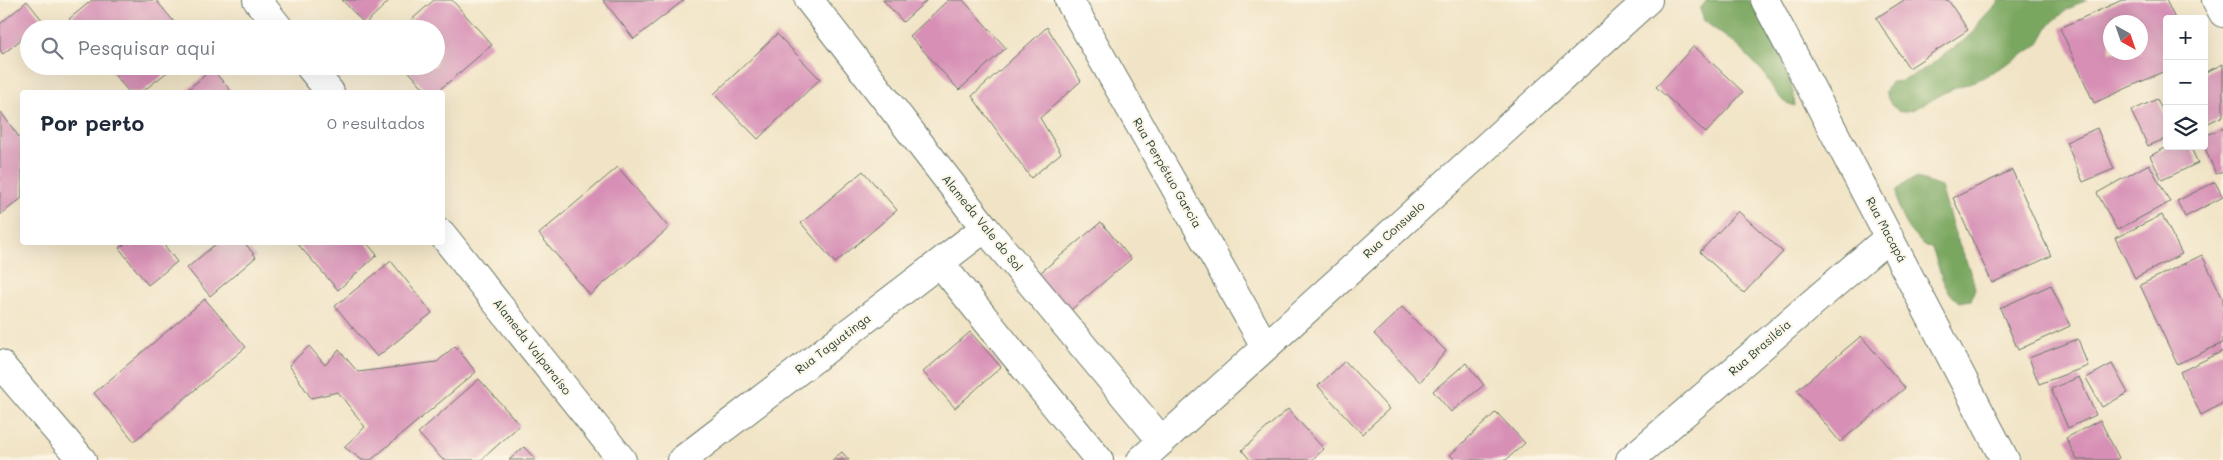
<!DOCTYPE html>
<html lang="pt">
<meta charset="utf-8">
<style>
body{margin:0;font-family:Mali,sans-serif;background:#f2f2f3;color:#1f2937}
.controls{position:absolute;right:15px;top:15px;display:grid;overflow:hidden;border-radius:5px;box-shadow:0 5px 20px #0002}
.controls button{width:45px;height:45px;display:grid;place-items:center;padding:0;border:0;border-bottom:1px solid #e0e1e3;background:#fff;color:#1f2937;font:25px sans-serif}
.compass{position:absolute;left:2103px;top:15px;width:45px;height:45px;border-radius:50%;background:#fff;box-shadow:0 5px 20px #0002;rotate:140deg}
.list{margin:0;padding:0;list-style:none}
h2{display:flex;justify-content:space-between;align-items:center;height:65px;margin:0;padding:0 20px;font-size:21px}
h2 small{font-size:16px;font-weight:400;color:#747a83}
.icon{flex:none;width:28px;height:28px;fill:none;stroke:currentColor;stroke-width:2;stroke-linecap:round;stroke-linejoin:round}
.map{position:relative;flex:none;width:2223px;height:460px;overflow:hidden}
.search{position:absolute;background:#fff;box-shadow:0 5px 20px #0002;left:20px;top:20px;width:425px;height:55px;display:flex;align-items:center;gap:12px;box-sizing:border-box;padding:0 18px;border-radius:28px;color:#747a83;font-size:19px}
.panel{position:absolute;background:#fff;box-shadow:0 5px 20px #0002;left:20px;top:90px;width:425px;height:155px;border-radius:5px}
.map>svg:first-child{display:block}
.forest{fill:#7aa760;stroke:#4c724a}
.building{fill:#d78fb5;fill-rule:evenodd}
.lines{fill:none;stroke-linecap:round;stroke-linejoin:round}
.minor-casing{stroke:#687767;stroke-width:30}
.minor{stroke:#fff;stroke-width:28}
.labels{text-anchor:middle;stroke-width:4;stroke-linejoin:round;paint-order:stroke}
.street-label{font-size:12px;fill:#1f3d34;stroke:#fcf5e5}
</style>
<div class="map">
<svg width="2223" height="460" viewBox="0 0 2223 460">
<rect width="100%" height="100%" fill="#fcf5e5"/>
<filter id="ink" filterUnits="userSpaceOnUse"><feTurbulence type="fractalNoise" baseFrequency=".02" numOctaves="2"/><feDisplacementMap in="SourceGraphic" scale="10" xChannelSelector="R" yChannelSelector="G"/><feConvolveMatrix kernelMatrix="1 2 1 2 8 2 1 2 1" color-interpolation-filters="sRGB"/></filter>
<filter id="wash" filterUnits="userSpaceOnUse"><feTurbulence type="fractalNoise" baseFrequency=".0096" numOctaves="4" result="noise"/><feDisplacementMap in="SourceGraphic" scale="20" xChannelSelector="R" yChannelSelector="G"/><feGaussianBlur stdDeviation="1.12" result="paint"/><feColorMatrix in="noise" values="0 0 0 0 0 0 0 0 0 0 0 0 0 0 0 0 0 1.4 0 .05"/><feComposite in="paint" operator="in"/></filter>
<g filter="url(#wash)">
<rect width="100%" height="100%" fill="#f1e4c6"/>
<!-- forest -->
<path class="forest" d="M1707 0H1749C1770 30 1792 69 1795 106L1784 102 1775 92 1763 72 1738 46 1704 21 1700 9Z
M2000 0H2087L2068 9 2049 25 2038 45 2017 58 1982 78 1948 91 1922 105 1912 110 1899 112 1890 103 1885 92 1891 82 1902 81 1922 71 1967 38 1975 31 1980 21Z
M1916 178 1941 187 1954 231 1972 276 1975 289 1971 300 1959 302C1940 287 1941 269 1932 249 1911 239 1895 214 1897 190L1906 182Z"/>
<g id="blocks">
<!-- building -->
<path class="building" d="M92 0H156L180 29H77L69 19Z
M342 0H390L365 24Z
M434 0H452L492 45 437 92H427L404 66H436V29H401Z
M603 0H684L634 39Z
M883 0H927L903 22Z
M948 0H963L1006 48 959 90 910 36Z
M1904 0H1948L1968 30 1909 68 1876 18Z
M2122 0H2166L2175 19H2167V70L2094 103 2060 28ZM2110 22H2140V52H2110Z
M27 1 43 21 33 29H29V33L3 54 0 50V24Z
M1047 27 1081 81 1040 118 1061 153 1031 178 972 96Z
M777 34 820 79 758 139 714 94Z
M1694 46 1743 92 1706 133 1656 87Z
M2223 64V116L2204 125V73Z
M107 66H175L142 92H129Z
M212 69 232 92H185Z
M2157 99 2167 120V138L2148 146 2131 111Z
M0 111 22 141V198L0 215Z
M2097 128 2114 169 2083 182 2066 142Z
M2223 128V171L2216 174 2204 146V136Z
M2169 146H2190L2198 163 2162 180 2150 156Z
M2149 164 2170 202 2117 230 2097 193Z
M618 167 669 228 590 295 539 234Z
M2012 170 2051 256 1992 283 1953 198Z
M863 171 897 210 835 263 801 223Z
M2215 182 2223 197 2185 217 2177 201Z
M1738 211 1783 252 1744 293 1700 252Z
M2162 215 2182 254 2135 278 2115 238Z
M1101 222 1131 259 1065 315 1034 278Z
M127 242H162L177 262 148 285 119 248Z
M218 242H244L256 257 210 296 187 268Z
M296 242H366L377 255 338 290Z
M2202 255 2223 299V343L2177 364 2140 285Z
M391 261 432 313 377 357 335 306Z
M2051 285 2070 326 2018 350 2000 308Z
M205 299 246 347 134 441 94 393Z
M1402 307 1446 351 1420 382 1374 334Z
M970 332 1001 367 955 408 923 372Z
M1861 336 1905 388 1840 442 1797 390Z
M2078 339 2088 366 2039 384 2029 358Z
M309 346 325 365 339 350 358 372 437 362 455 346 476 372 371 460H362L344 447 365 427 338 392 311 398 289 365Z
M2223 351V403L2201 415 2180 372Z
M1345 361 1389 409 1362 434 1318 386Z
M1466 363 1484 385 1451 412 1433 391Z
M2112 364 2128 393 2102 407 2086 378Z
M2079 377 2096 415 2068 428 2051 389Z
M479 379 520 425 481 460H443L418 433Z
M1288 409 1324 449 1312 460H1250L1242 450Z
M1496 412 1525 443 1506 460H1455L1450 455Z
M2100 420 2119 458 2115 460H2077L2066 438Z
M524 447 536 460H509Z
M842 452 849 460H832Z"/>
</g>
</g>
<g filter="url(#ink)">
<use href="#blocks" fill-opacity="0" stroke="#687767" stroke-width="1"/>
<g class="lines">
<defs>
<path id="minor" d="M257 0 280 29
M809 0 985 228 1161 440
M1069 0 1265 346
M1765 0 2005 460
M2216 0 2223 13
M309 66 330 92
M442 234 622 460
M940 263 1099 460
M0 364 82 460
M682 460 985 228
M1141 460 1648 0
M1630 460 1889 237"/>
</defs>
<!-- minor casing -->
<use href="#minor" class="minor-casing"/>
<!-- minor -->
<use href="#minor" class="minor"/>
</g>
</g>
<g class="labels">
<!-- street labels -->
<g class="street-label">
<text transform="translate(1167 173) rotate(60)" y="4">Rua Perpétuo Garcia</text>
<text transform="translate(982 223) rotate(51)" y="4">Alameda Vale do Sol</text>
<text transform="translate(1394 230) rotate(-42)" y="4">Rua Consuelo</text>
<text transform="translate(1886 230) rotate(62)" y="4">Rua Macapá</text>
<text transform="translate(833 344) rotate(-37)" y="4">Rua Taguatinga</text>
<text transform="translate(532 347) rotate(52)" y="4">Alameda Valparaíso</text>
<text transform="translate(1760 348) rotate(-41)" y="4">Rua Brasiléia</text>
</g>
</g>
</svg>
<div class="controls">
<button>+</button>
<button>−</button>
<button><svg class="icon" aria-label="layers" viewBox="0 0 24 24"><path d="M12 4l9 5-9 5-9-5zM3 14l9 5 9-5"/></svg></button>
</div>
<svg class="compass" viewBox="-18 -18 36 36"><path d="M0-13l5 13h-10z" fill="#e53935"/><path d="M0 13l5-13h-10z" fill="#747a83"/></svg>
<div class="search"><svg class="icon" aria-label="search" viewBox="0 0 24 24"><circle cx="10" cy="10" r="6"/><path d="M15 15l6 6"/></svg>Pesquisar aqui</div>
<section class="panel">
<h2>Por perto<small>0 resultados</small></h2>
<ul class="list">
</ul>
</section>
</div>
